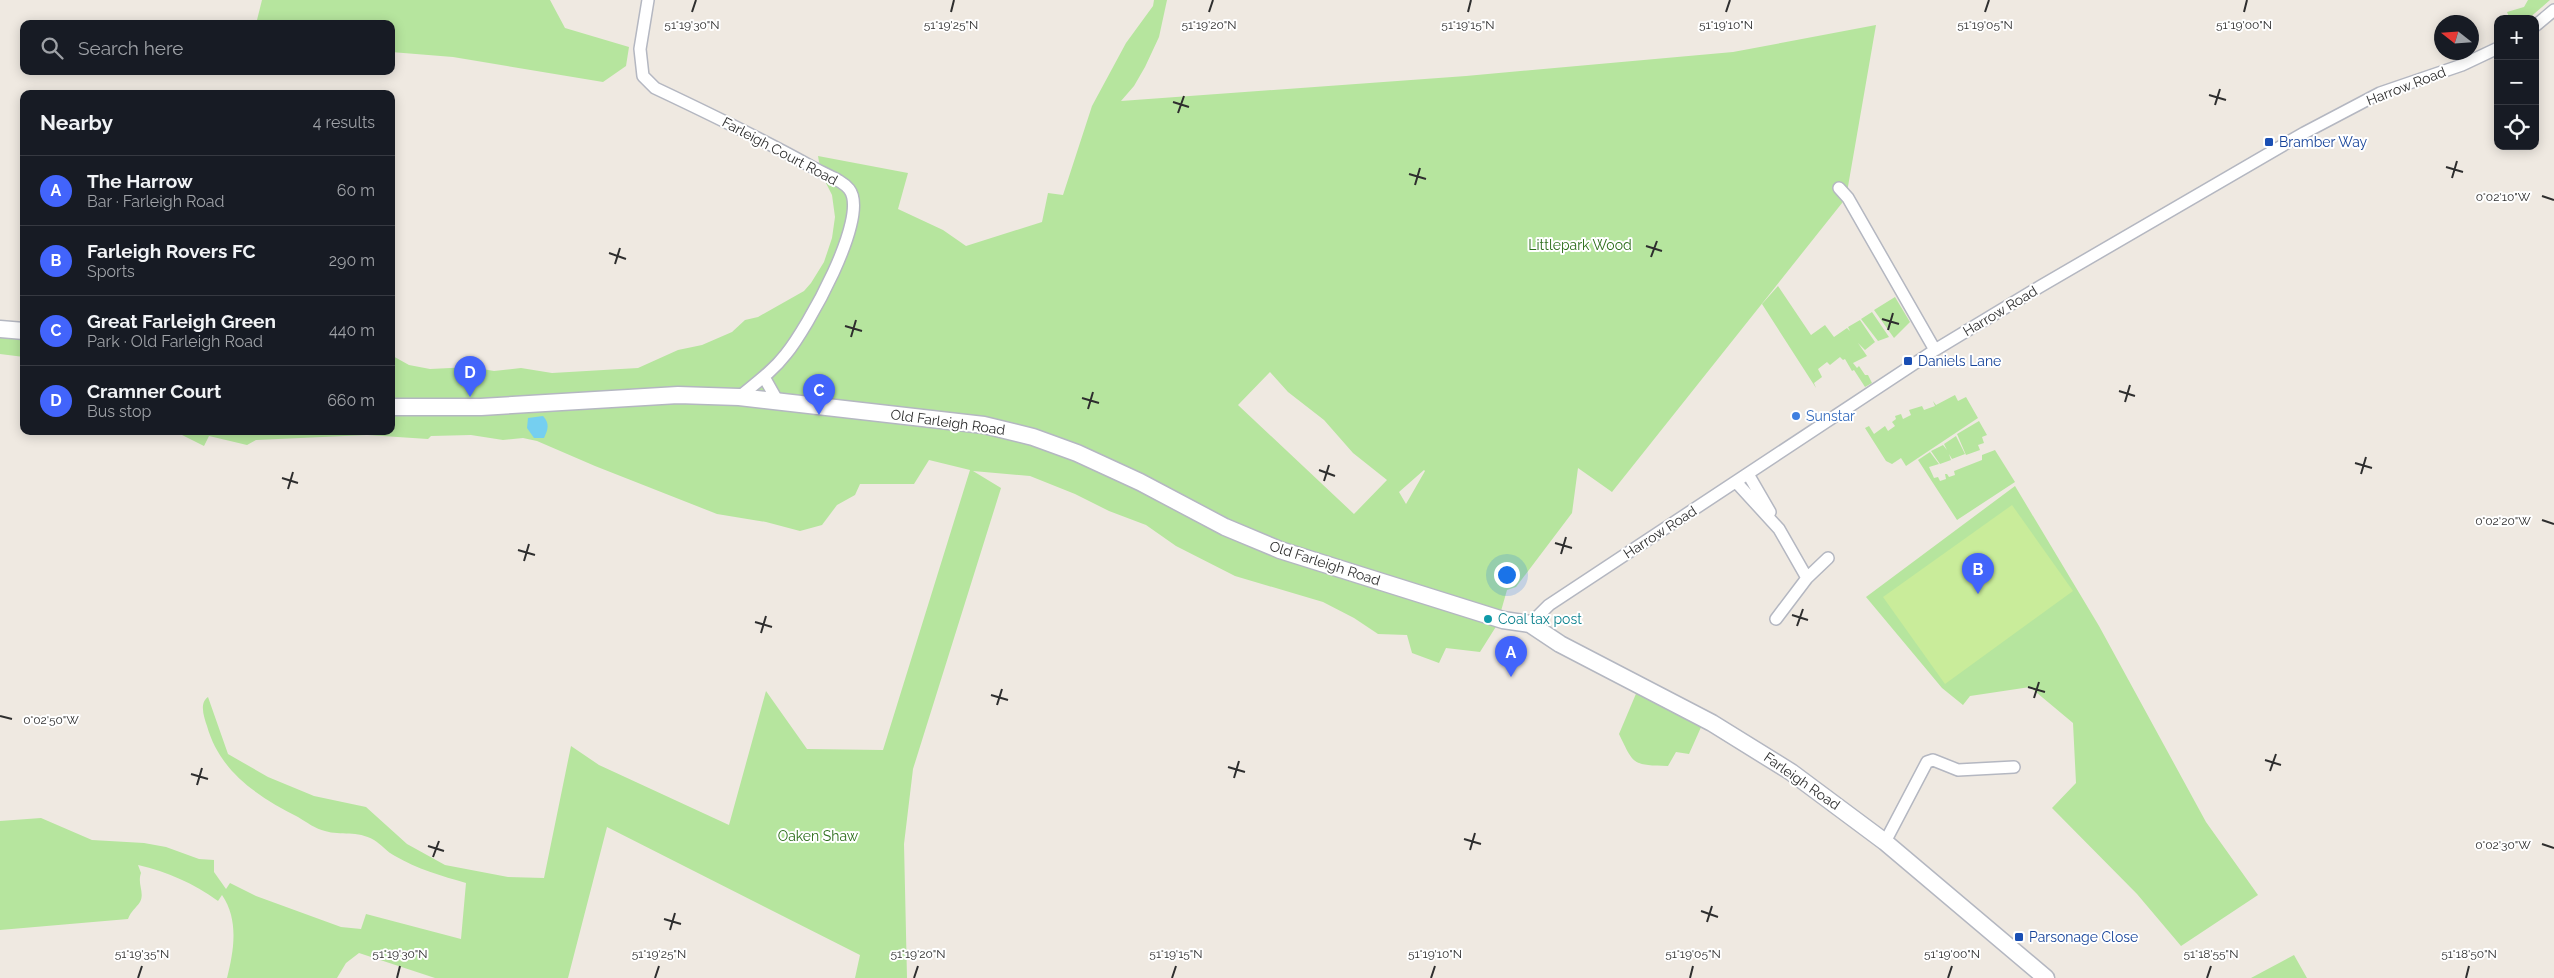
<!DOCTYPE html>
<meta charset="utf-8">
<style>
body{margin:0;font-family:Raleway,sans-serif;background:#20242c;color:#f1f3f6}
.controls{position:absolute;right:15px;top:15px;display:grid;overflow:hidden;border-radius:10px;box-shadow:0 2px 12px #0003}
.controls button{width:45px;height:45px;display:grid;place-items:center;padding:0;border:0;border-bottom:1px solid #363941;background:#171b24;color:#f1f3f6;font:25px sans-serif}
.compass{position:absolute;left:2434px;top:15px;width:45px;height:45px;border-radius:50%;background:#171b24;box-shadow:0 2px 12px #0003;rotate:287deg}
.you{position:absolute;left:1506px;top:574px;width:18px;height:18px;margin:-12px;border:4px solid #fff;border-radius:50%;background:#1a73e8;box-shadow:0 0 0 8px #1a73e833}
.badge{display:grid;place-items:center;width:32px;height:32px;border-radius:50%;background:#4264fb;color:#fff;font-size:16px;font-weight:700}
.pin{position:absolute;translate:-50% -41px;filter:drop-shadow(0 1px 2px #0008)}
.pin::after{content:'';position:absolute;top:26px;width:18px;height:15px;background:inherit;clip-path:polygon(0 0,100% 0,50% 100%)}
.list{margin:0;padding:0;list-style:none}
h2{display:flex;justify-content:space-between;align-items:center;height:65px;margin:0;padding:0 20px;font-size:21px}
h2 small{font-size:16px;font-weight:400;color:#9ea1a6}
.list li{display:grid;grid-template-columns:32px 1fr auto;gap:15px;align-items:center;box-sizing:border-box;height:70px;padding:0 20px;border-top:1px solid #363941}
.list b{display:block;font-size:19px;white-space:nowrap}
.list p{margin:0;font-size:16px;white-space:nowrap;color:#9ea1a6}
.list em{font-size:16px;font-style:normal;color:#9ea1a6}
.icon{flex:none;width:28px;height:28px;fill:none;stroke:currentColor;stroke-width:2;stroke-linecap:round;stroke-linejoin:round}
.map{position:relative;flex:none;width:2554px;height:978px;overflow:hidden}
.search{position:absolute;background:#171b24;box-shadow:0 2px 12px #0003;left:20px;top:20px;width:375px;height:55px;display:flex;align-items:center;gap:12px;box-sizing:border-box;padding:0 18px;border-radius:10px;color:#9ea1a6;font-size:19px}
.panel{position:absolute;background:#171b24;box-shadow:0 2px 12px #0003;left:20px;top:90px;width:375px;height:345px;border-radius:10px}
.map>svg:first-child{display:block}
.green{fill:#b6e59e;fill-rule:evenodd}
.pitch{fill:#c9ec9a}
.water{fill:#75cff0}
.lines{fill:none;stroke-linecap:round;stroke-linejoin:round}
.street-casing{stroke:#b4b7c1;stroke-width:14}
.secondary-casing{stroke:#b4b7c1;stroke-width:19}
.street{stroke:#fff;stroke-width:11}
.secondary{stroke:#fff;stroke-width:16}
.ticks{fill:none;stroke:#2e2e2e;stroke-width:2}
.transit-dot{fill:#1a4fb4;stroke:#fff;stroke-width:2}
.shop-dot{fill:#3f7fe0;stroke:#fff;stroke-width:2}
.culture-dot{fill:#0f9aa8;stroke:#fff;stroke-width:2}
.labels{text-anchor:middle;stroke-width:4;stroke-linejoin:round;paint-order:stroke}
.street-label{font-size:14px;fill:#2e2e2e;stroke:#fff}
.transit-label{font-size:14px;fill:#164399;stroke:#fff;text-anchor:start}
.park-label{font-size:14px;fill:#2c6e1b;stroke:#fff}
.shop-label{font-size:14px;fill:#366cbe;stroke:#fff;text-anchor:start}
.culture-label{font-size:14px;fill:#0d838f;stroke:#fff;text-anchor:start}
.ticks-label{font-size:12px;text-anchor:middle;fill:#2e2e2e;stroke:#fff;stroke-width:4;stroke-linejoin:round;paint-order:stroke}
</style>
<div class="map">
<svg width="2554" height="978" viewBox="0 0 2554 978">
<rect width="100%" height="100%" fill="#efe9e1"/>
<!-- green -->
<path class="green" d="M262 0H550L565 28 629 47 626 66 603 82 453 57 391 52V24H256Z
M1154 0H1167L1159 37 1145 67 1134 86 1121 101 1466 76 1733 52 1876 25 1846 198 1612 492 1578 468 1572 513 1516 587 1507 590 1497 625 1480 652 1446 648 1439 663 1412 653 1407 635 1378 634 1354 618 1323 602 1235 576 1176 546 1146 525 1109 511 1075 494 1030 476 973 471 1001 488 913 769 904 844 907 978H855L860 955 607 827 568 978H435L359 953 346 963 337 978H227C234 950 239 920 222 895L218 901C193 883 168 872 138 865L141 873C137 884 145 893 140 902 136 908 131 911 128 919L0 930V821L41 818 92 840 144 843 166 847 199 859 214 860V872L226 889 230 883 256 896 341 927 361 929 366 914 461 939 466 883C442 876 417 869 395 856 387 852 381 844 374 840 357 830 341 836 325 831 316 829 306 822 298 817 257 796 220 772 207 726 204 717 199 703 208 697L228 754 268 777 314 796 366 807 407 844 445 865 508 877 544 878 571 746 599 765 729 825 766 691 807 749 883 750 970 470 929 460 914 484H860L855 495 837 505 822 525 800 531 766 522 717 514 595 466 537 441 523 438 503 440 471 435 431 436 428 439 367 435 256 440 247 445 209 436 204 446 174 431H391V355L409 365 430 369 471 367 494 371 521 368 552 373 638 368 678 350 702 345 732 332 745 320 758 317 804 291 811 283 824 262 832 238 835 217 832 195 821 173 818 156 908 173 898 209 943 230 966 246 1042 222 1048 193 1063 195 1092 106 1126 43 1153 6ZM1270 372 1288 392 1324 420 1353 453 1387 480 1354 514 1238 405ZM1424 470 1425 471 1406 504 1399 492Z
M2528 0H2550L2528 19H2510L2507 12 2524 7Z
M1778 286 1811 335 1825 325 1834 337 1847 328 1850 331 1848 327 1860 320 1875 342 1865 350 1858 343 1867 356 1853 363 1857 368 1859 366 1865 375H1868L1872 383 1865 387 1854 370 1852 371 1845 359 1843 360 1840 357 1830 365 1827 362 1818 369 1822 377 1814 383 1816 388 1762 304Z
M1895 297 1910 322 1894 338 1874 310Z
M1872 312 1889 337 1878 341 1861 319Z
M0 335 24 336V357L0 354Z
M1955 395 1958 401 1966 397 1978 418 1906 466 1901 458 1892 464 1886 461 1865 428 1869 426 1874 434 1885 426 1888 431 1895 426 1892 422 1896 419 1895 416 1901 414 1903 419 1911 415 1909 410 1922 406 1924 410 1935 406 1933 401 1936 405Z
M1979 421 1987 435 1982 437 1984 443 1978 445 1980 450 1966 455 1957 434Z
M1956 436 1965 454 1952 459 1949 454 1951 460 1940 464 1931 451 1943 445 1947 450 1944 444Z
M1995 450 2015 482 1957 520 1918 460 1930 452 1939 464 1929 467 1934 478 1938 477 1940 481 1946 479 1945 474H1947L1949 477 1955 475 1954 471 1982 460V455Z
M2015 486 2099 626 2206 822 2258 895 2181 946 2137 894 2052 808 2076 783 2073 723 2030 687 1970 696 1963 705 1942 688 1866 597Z
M1638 689 1702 725 1689 754 1676 752 1668 766C1632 765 1634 765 1619 734Z
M2294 955 2307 978H2251Z"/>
<!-- pitch -->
<path class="pitch" d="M2012 505 2073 591 1945 684 1883 597Z"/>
<!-- water -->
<path class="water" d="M543 416C550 424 548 429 544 438H534L527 428 528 418Z"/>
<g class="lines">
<defs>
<path id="street" d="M648 0 640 49 643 76 655 88C708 113 762 139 814 168 825 175 841 179 849 189 871 216 806 330 786 354 773 371 756 383 739 397
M2535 26 2554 10
M1839 188 1848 198 1935 350
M764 377 777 400
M1748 474 1770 512
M1736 482 1779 529 1807 578
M1776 619 1807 578 1828 558
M1530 624 1549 605 1935 350 2041 286 2304 133 2380 93 2462 65 2498 48
M1885 842 1927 762 1933 760 1958 770 2014 767"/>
<path id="secondary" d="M0 329 24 331
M391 407H481L678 395 739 397 984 425 1033 437 1077 453 1140 482 1225 527 1280 550 1503 620 1530 624 1560 644 1712 723 1791 772 1885 842 2046 978"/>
</defs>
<!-- street casing -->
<use href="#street" class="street-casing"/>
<!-- secondary casing -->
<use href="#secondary" class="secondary-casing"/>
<!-- street -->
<use href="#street" class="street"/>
<!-- secondary -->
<use href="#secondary" class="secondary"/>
</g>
<!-- ticks -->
<path class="ticks" d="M692 12 696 0M951 12 954 0M1209 12 1213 0M1468 12 1471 0M1726 12 1730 0M1985 12 1989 0M2244 12 2247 0M2209 95 2226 100M1173 102 1189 107M2215 105 2220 89M1178 113 1184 96M2446 167 2463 172M1409 174 1426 179M2452 178 2457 161M1415 185 1420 168M2542 196 2554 200M1646 246 1662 251M609 253 626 259M1651 257 1657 241M615 264 620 248M1882 319 1899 324M845 326 862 331M1888 330 1893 313M851 337 856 320M2119 391 2135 396M1082 398 1099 403M2125 402 2130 385M1088 409 1093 392M2355 463 2372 468M1319 470 1335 476M2361 474 2366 457M282 478 298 483M1324 481 1329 465M288 489 293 472M2542 520 2554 524M1555 543 1572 548M518 550 535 555M1561 554 1566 537M524 561 529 544M1792 615 1808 620M755 622 772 627M1797 626 1803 609M761 633 766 616M2028 687 2045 692M991 695 1008 700M2034 698 2039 682M997 705 1002 689M0 716 12 719M2265 760 2281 765M1228 767 1245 772M2270 771 2276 754M191 774 208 779M1234 778 1239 761M197 785 202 768M1464 839 1481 844M2542 844 2554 848M428 846 444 851M1470 850 1475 833M433 857 439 841M1701 911 1718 917M664 919 681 924M1707 922 1712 906M670 930 675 913M138 978 142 966M397 978 400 966M655 978 659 966M914 978 918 966M1172 978 1176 966M1431 978 1435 966M1690 978 1693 966M1948 978 1952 966M2207 978 2211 966M2466 978 2469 966"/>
<!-- markers -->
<g class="transit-dot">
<rect x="2264" y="137" width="10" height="10" rx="2.5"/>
<rect x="1903" y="356" width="10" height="10" rx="2.5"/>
<rect x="2014" y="932" width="10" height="10" rx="2.5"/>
</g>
<circle class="shop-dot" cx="1796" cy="416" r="5"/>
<circle class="culture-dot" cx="1488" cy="619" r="5"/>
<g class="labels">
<!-- street labels -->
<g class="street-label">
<text transform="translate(2406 86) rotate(-21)" y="5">Harrow Road</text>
<text transform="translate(780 151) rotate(28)" y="5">Farleigh Court Road</text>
<text transform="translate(2000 311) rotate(-31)" y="5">Harrow Road</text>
<text transform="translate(948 422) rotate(8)" y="5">Old Farleigh Road</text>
<text transform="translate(1660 532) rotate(-33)" y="5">Harrow Road</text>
<text transform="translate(1325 563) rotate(18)" y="5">Old Farleigh Road</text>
<text transform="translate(1802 781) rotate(35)" y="5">Farleigh Road</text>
</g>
<!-- transit labels -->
<g class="transit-label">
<text x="2279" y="147">Bramber Way</text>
<text x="1918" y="366">Daniels Lane</text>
<text x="2029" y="942">Parsonage Close</text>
</g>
<!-- park labels -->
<g class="park-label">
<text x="1580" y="250">Littlepark Wood</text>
<text x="818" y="841">Oaken Shaw</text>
</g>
<!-- shop labels -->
<g class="shop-label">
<text x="1806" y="421">Sunstar</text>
</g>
<!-- culture labels -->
<g class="culture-label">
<text x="1498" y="624">Coal tax post</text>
</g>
</g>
<g class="ticks-label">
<text x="692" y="29">51°19'30"N</text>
<text x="951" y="29">51°19'25"N</text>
<text x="1209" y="29">51°19'20"N</text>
<text x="1468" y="29">51°19'15"N</text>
<text x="1726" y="29">51°19'10"N</text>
<text x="1985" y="29">51°19'05"N</text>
<text x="2244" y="29">51°19'00"N</text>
<text x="2503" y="201">0°02'10"W</text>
<text x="2503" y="525">0°02'20"W</text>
<text x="51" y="724">0°02'50"W</text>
<text x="2503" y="849">0°02'30"W</text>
<text x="142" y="958">51°19'35"N</text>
<text x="400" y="958">51°19'30"N</text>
<text x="659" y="958">51°19'25"N</text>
<text x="918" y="958">51°19'20"N</text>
<text x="1176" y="958">51°19'15"N</text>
<text x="1435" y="958">51°19'10"N</text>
<text x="1693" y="958">51°19'05"N</text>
<text x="1952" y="958">51°19'00"N</text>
<text x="2211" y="958">51°18'55"N</text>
<text x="2469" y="958">51°18'50"N</text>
</g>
</svg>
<div class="controls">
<button>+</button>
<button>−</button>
<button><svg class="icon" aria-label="locate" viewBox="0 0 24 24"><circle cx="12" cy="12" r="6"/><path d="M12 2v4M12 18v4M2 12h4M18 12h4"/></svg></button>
</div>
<svg class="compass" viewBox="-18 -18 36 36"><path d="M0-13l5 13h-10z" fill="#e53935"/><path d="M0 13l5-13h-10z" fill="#9ea1a6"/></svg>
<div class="you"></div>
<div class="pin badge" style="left:1511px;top:677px">A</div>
<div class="pin badge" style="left:1978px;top:594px">B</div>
<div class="pin badge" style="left:819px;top:415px">C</div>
<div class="pin badge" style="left:470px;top:397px">D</div>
<div class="search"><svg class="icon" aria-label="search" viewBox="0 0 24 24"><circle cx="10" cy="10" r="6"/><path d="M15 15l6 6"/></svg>Search here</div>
<section class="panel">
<h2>Nearby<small>4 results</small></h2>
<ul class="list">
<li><span class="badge">A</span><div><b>The Harrow</b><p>Bar · Farleigh Road</p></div><em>60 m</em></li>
<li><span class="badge">B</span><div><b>Farleigh Rovers FC</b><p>Sports</p></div><em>290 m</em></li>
<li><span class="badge">C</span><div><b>Great Farleigh Green</b><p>Park · Old Farleigh Road</p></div><em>440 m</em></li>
<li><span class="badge">D</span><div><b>Cramner Court</b><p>Bus stop</p></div><em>660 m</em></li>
</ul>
</section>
</div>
